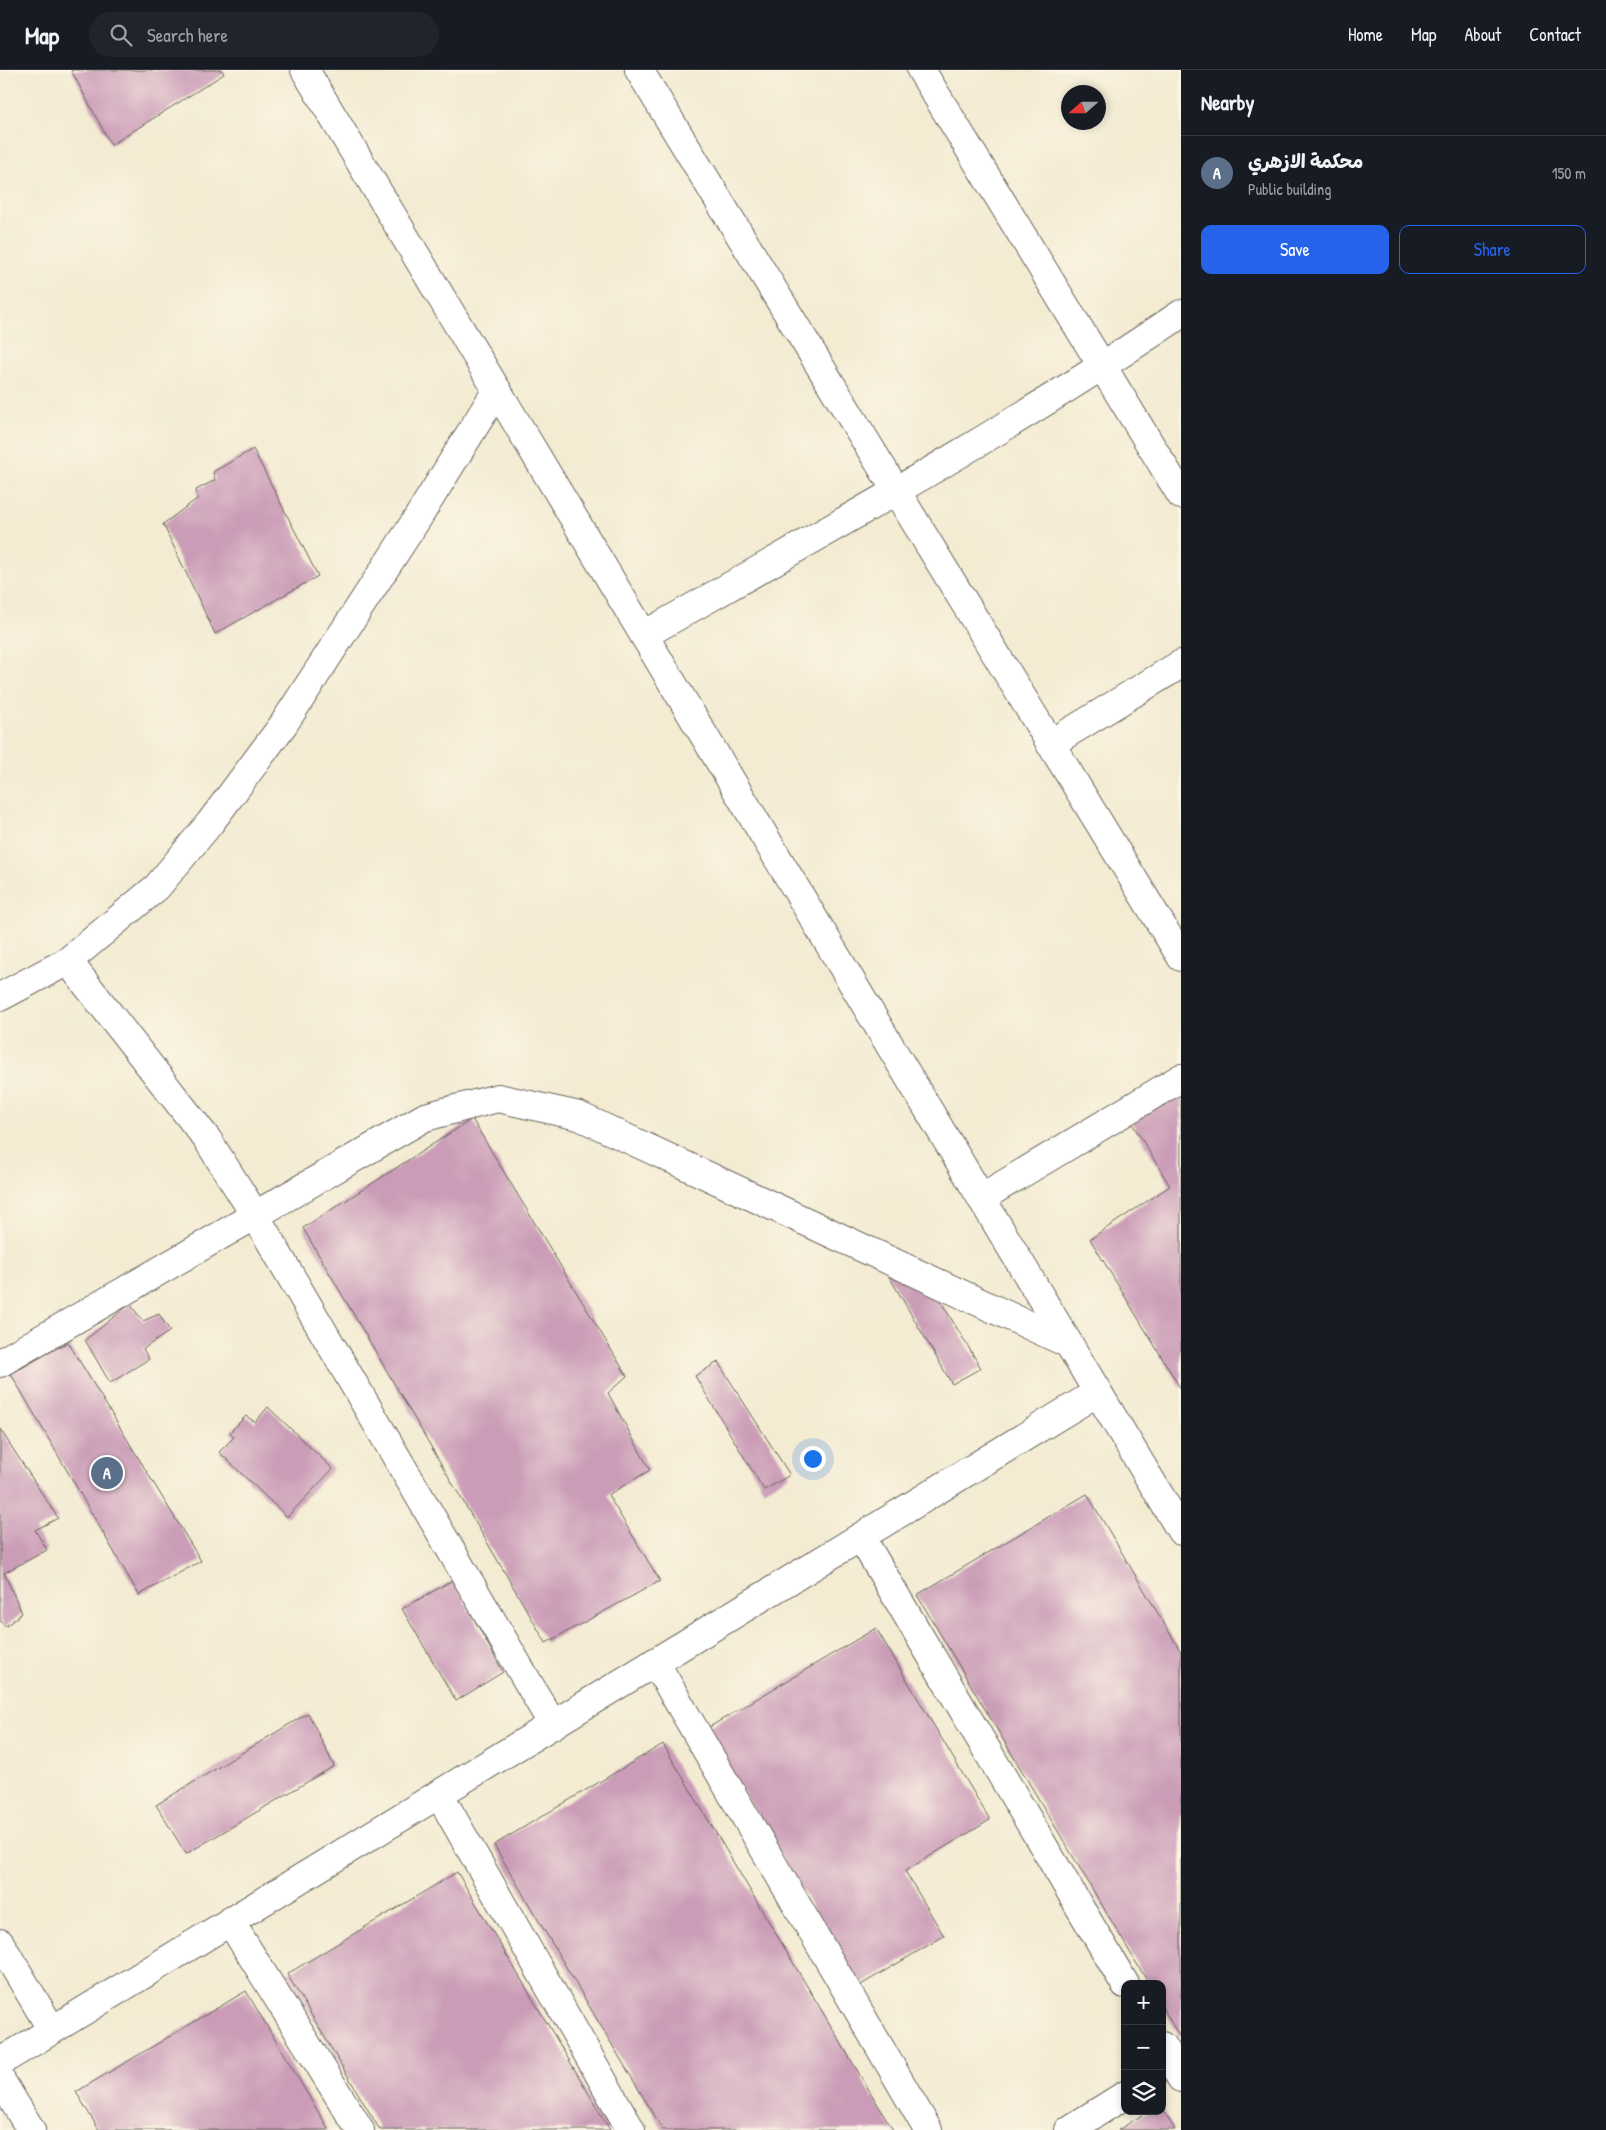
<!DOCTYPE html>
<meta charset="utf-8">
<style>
body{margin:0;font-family:"Patrick Hand","Playpen Sans Arabic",sans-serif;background:#20242c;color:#f1f3f6}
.controls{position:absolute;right:15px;bottom:15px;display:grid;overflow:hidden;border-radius:10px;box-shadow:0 2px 8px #0003}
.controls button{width:45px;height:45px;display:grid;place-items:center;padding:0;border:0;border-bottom:1px solid #363941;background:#171b24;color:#f1f3f6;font:25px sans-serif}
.compass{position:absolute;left:1061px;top:15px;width:45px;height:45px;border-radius:50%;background:#171b24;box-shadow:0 2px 8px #0003;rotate:249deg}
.you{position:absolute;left:812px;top:1388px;width:18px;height:18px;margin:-12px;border:4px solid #fff;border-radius:50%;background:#1a73e8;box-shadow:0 0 0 8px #1a73e833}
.badge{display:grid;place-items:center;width:32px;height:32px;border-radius:50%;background:#2563eb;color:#fff;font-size:16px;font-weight:700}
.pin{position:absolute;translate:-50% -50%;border:2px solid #fff;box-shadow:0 1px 5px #0006}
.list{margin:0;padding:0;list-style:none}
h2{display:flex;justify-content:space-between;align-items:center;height:65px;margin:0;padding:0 20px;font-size:21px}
h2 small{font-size:16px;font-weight:400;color:#9ea1a6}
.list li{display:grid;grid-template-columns:32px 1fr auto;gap:15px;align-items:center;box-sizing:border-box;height:75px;padding:0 20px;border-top:1px solid #363941}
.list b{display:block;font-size:19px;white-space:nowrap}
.list p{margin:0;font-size:16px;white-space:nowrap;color:#9ea1a6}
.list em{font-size:16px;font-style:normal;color:#9ea1a6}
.actions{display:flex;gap:10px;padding:15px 20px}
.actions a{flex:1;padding:11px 0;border:1px solid #2563eb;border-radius:10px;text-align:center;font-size:18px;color:#2563eb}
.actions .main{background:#2563eb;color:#fff}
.icon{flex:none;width:28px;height:28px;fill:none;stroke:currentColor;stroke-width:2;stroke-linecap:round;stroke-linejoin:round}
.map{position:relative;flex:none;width:1181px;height:2060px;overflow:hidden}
header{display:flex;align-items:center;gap:30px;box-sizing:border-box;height:70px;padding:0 25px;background:#171b24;border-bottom:1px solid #363941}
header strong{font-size:24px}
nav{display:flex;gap:28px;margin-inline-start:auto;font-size:18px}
.search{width:350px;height:45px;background:#20242c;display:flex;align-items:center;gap:12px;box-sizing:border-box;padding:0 18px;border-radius:28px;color:#9ea1a6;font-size:19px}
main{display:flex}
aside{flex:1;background:#171b24}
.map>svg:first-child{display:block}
.building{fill:#ca9cb7}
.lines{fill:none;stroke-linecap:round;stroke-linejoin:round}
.street-casing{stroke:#67645c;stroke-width:30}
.secondary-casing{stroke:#67645c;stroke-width:30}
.street{stroke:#fff;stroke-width:28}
.secondary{stroke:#fff;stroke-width:28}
</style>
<header>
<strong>Map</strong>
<div class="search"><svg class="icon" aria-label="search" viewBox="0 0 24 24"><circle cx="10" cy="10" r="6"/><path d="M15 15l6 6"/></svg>Search here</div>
<nav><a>Home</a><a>Map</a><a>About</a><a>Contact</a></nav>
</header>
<main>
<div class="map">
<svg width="1181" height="2060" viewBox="0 0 1181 2060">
<rect width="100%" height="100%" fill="#fcf5e5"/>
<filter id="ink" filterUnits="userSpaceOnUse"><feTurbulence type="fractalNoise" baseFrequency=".02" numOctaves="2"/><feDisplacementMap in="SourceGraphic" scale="10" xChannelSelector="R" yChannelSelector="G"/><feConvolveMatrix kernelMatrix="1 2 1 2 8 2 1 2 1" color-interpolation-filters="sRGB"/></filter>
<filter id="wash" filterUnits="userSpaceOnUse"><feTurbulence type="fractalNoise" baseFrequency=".0096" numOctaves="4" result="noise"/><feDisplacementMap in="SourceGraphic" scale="20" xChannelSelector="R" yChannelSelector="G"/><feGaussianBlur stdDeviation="1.12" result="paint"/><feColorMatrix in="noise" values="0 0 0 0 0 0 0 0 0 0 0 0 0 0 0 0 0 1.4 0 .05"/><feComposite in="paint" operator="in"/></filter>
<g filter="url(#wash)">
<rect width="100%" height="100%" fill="#f3ebd2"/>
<g id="blocks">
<!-- building -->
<path class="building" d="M71 0H222L224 4 111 75Z
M253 379 318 506 215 564 163 454 198 428 196 420 215 410 213 402Z
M1181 1018V1319L1090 1169 1170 1116 1130 1050Z
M472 1049 627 1306 608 1323 650 1400 608 1425 660 1511 546 1573 303 1158Z
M914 1187 981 1298 952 1314 887 1203Z
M130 1234 143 1251 159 1244 170 1261 143 1279 149 1289 110 1313 85 1270Z
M68 1272 201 1491 139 1525 11 1304Z
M718 1292 790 1405 764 1420 695 1306Z
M268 1337 333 1399 287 1447 219 1382 234 1367 230 1362 246 1346 255 1352Z
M0 1359 58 1448 35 1460 47 1480 4 1503 22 1543 5 1557 0 1550Z
M1087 1424 1181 1582V1969L1162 1937V1914H1149L917 1525Z
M453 1510 503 1602 456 1631 402 1539Z
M876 1558 990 1750 905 1801 944 1866 859 1916 706 1659Z
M308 1643 334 1696 186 1784 156 1735Z
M663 1674 854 1995 893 2060H663L608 1968 494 1775Z
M457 1802 572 1995 610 2060H380L287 1904Z
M246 1921 329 2060H99L76 2022Z
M1149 2041H1164L1175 2060H1118Z"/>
</g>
</g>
<g filter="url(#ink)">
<use href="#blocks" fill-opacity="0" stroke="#67645c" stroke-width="1"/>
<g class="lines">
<defs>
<path id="street" d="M639 0 1181 887
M921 0 1181 425
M644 565C825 462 1008 361 1181 244
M1050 674 1181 594
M68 891 207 1069 255 1145 553 1655
M0 927 68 891 157 817 210 753 283 655 417 449 497 320
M981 1128 1181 1008
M0 1293 425 1047 498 1028 579 1046 1069 1274
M861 1467 1125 1914
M655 1592 928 2060
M439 1724 631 2060
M230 1851 360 2060
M1162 1976 1181 2008
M0 2009 31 2060
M1069 2060 1125 2025"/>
<path id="secondary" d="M305 0 1181 1461
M0 1873 52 1960
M0 1992 1098 1322"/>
</defs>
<!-- street casing -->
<use href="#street" class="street-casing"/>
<!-- secondary casing -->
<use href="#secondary" class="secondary-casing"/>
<!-- street -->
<use href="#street" class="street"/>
<!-- secondary -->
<use href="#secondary" class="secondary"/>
</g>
</g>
</svg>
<div class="controls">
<button>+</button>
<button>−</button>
<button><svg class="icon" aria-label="layers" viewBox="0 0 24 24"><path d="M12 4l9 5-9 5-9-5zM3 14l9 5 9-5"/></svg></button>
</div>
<svg class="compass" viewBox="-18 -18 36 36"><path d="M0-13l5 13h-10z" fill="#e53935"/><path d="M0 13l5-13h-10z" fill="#9ea1a6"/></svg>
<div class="you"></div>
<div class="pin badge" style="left:107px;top:1403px;background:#5c6f8a">A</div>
</div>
<aside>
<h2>Nearby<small></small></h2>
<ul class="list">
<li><span class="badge" style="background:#5c6f8a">A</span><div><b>محكمة الازهري</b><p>Public building</p></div><em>150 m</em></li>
</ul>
<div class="actions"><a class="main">Save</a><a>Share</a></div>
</aside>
</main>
